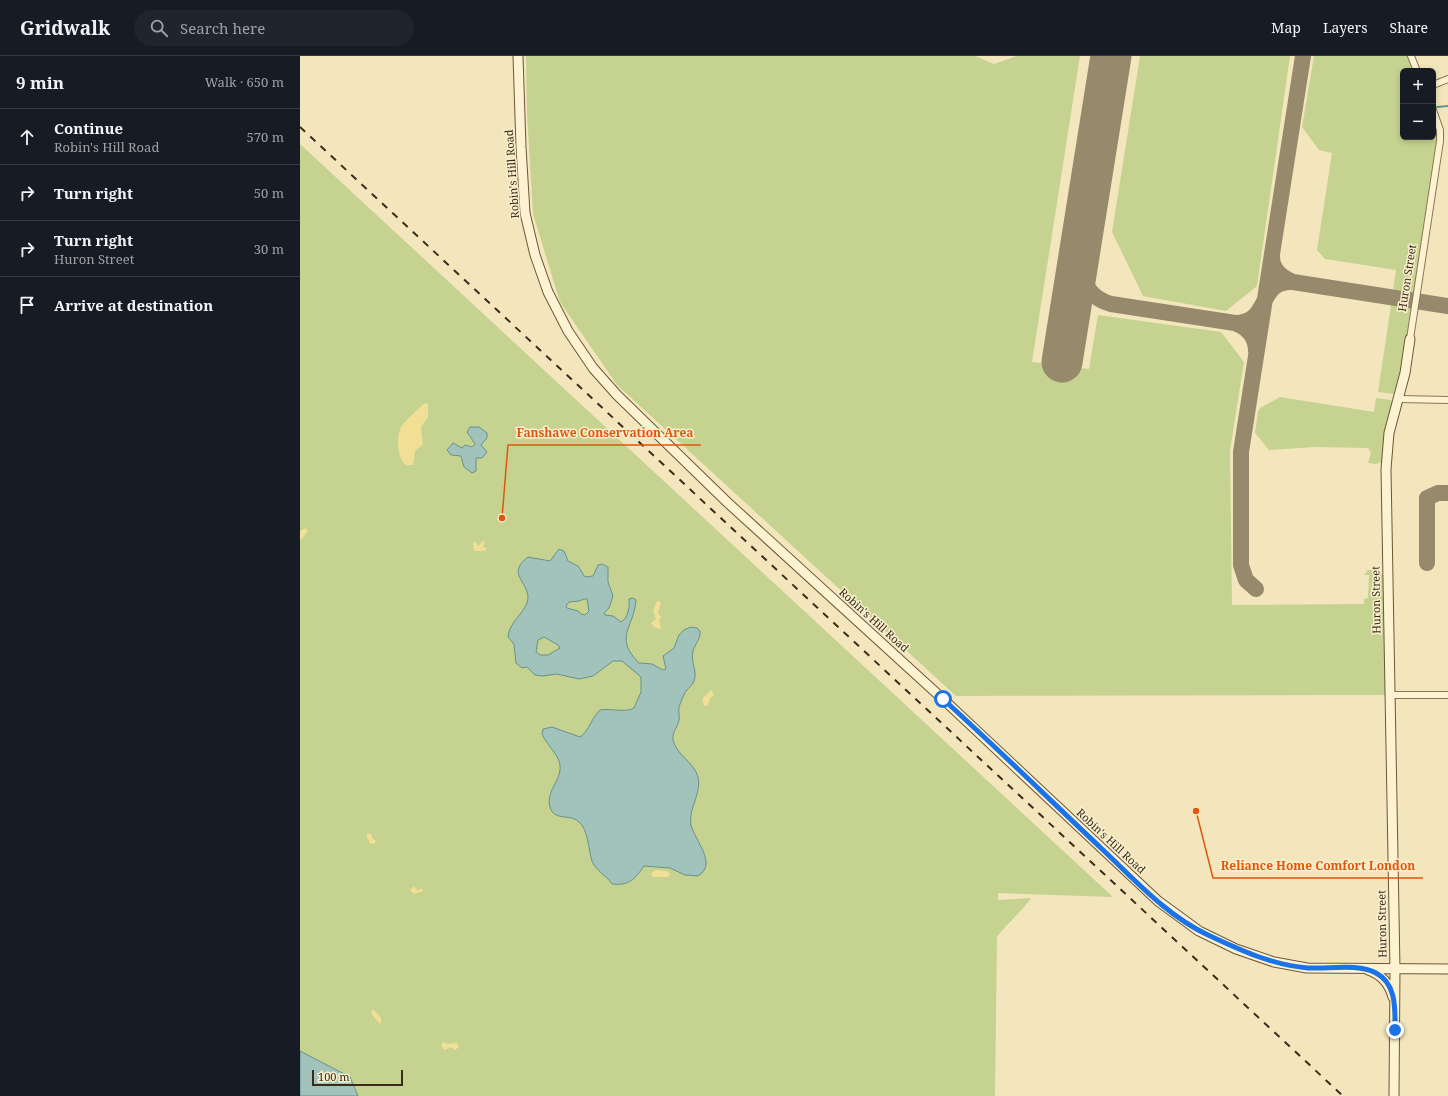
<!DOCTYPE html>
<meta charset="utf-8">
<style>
body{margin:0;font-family:"Noto Serif",serif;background:#20242c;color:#f1f3f6}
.controls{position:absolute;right:12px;top:12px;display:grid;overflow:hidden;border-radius:6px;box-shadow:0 2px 6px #0003}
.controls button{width:36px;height:36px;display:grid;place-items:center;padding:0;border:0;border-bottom:1px solid #363941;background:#171b24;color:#f1f3f6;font:20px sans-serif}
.scale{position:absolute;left:12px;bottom:10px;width:91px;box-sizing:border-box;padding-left:4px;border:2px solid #3a2c1a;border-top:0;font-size:11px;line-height:14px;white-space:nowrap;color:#3a2c1a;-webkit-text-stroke:3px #f9efcd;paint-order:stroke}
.stop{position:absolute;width:12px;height:12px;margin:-9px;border:3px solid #1a73e8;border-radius:50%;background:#fff}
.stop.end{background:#1a73e8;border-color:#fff;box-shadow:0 1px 4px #0008}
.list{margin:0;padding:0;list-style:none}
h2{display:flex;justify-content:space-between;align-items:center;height:52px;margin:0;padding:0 16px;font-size:17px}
h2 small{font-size:13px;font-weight:400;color:#9ea1a6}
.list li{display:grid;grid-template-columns:26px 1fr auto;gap:12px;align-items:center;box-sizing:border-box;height:56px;padding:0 16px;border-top:1px solid #363941}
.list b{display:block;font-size:15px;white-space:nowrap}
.list p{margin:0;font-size:13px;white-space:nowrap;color:#9ea1a6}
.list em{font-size:13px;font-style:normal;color:#9ea1a6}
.icon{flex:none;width:22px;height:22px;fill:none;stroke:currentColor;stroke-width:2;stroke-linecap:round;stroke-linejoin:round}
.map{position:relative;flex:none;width:1148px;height:1040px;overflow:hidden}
header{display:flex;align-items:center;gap:24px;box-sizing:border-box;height:56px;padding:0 20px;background:#171b24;border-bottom:1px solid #363941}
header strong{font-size:19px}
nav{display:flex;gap:22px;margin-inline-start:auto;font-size:14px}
.search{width:280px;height:36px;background:#20242c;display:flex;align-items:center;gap:10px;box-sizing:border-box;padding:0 14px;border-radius:22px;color:#9ea1a6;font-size:15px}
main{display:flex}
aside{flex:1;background:#171b24}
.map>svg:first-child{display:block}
.green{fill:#c6d290}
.sand{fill:#f2df96}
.water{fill:#a1c3bb;stroke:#67928a;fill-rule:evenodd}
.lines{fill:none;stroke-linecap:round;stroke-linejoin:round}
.stream{stroke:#67928a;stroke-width:2}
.taxiway{stroke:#96896c;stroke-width:16}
.runway{stroke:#96896c;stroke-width:41}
.street-casing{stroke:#8c7554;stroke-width:8}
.secondary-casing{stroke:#6e5637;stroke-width:11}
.street{stroke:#fdf2d1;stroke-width:6}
.secondary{stroke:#fdf2d1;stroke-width:9}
.rail{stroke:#3a2c1a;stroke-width:2;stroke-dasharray:7 7;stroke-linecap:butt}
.route{stroke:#1a73e8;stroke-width:5}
.labels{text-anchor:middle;stroke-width:3;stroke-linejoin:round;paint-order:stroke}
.street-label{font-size:11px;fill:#3a2c1a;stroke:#f9efcd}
.leader{fill:none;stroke:#df570d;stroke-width:1.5}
.callout-dot{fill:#df570d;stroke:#f9efcd;stroke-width:1.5}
.callout-label{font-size:12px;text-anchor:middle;font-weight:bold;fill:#df570d;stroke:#f9efcd;stroke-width:3;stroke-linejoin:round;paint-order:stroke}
</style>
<header>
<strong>Gridwalk</strong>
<div class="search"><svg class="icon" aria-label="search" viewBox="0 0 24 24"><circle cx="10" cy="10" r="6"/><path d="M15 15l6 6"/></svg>Search here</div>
<nav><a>Map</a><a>Layers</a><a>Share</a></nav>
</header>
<main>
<aside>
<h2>9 min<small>Walk · 650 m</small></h2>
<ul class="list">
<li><svg class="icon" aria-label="ahead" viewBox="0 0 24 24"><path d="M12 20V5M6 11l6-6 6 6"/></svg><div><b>Continue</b><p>Robin's Hill Road</p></div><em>570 m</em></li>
<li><svg class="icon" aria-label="right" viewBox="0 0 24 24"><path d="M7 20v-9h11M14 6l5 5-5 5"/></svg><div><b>Turn right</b></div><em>50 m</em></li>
<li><svg class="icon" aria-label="right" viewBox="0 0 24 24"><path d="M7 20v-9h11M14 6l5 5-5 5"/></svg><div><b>Turn right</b><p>Huron Street</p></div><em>30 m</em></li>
<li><svg class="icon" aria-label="arrive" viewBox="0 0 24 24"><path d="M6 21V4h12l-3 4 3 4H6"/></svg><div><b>Arrive at destination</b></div></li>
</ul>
</aside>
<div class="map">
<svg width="1148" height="1040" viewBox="0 0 1148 1040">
<rect width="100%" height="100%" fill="#f3e6bd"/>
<!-- green -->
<path class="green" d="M226 0H675L694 8 717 0H780L732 306 789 313 798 259 921 276 944 306 930 395 932 549 1064 548V543L1068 542 1069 519H1064L1068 514C1076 513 1081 514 1083 522L1085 639 656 640 317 329 260 246 233 158 227 57Z
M840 0H990L957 230 926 255 843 240 812 176Z
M1014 0H1108L1114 15H1103V81H1133V65L1137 87 1114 235 1111 238 1093 233 1096 214 1025 203 1017 194 1032 97 1019 94 1002 71Z
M0 88 813 841 698 837V844L731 842C721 857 707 867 697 881L695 1040H0Z
M1094 248 1112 251 1097 337 1094 338 1078 336 1091 249Z
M980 341 1074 356 1076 342 1091 344 1094 349 1083 388V405L1076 408 1068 407 1071 397 1068 392 1015 391 969 394 955 377 958 355 960 352Z"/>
<!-- sand -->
<path class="sand" d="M125 347 128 348V361L121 371 123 388 115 395 113 409H106C97 402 96 381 101 371 102 368 122 349 125 347Z
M6 472 8 475 0 485V475Z
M183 485 185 486 183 491 187 492 185 495H174L173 487 176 486 178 490Z
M357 545H359L361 547 358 557 361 561 359 565 361 571 359 573 353 570 351 567 356 563 353 555Z
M411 634 414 639 410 642 408 649 404 650 402 643Z
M67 777 71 778 73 783 76 785 74 788 70 787 67 781Z
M355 814 367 815 370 818 368 821H353L351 818Z
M114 830 117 834 122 833 123 835 114 838 110 834Z
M73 953 81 962V968L78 966 71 957Z
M143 986 147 988 157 987 159 991 155 994 151 991 145 994 141 990Z"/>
<!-- water -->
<path class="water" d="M170 371H179L187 377V382L181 389 187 396 182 402H176V415L172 417 164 411 161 400 151 399 147 394 153 387 162 392 165 389 172 391 175 388 167 376Z
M259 493 264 495 268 505 278 510 285 521 293 520 298 509 302 508 308 511V526L313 540 309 552 304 557 305 559 313 560 321 566C328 562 330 551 329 543L333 542 336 544C334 572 313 581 339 607L352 608 363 614 366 613 363 600 374 592 379 579 384 574 391 571 397 572 400 575C401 583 395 588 393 595 390 605 398 616 394 625 392 630 389 631 386 635 384 638 380 648 379 651 378 656 380 660 379 664 378 671 372 675 373 684 377 700 394 706 398 721 402 738 388 752 391 769 395 785 418 808 398 820L385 819 370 812 344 810C335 823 329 830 312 828 306 819 296 815 292 805 288 793 289 774 278 765 269 758 254 765 250 751 245 734 265 722 259 705 256 697 248 689 244 682L242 678 243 673 252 671 280 681C290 674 291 662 300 654 310 652 327 657 334 652L341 636V621L322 605H313L293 620 279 623 257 618 242 620 235 619 227 611 222 612 216 607 214 588 208 581C209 565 227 556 228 542 228 525 206 518 228 501L250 505ZM284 543H287L289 555 285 559 281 558 278 555 267 552 266 550 269 546 279 545ZM244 581 258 589 260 592 248 599H240L236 596 238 584Z
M0 995 50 1021 58 1040H0Z"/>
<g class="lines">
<!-- stream -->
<path class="stream" d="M1137 51 1148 50"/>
<!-- taxiway -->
<path class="taxiway" d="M789 148C784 181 765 235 811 248L935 267
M993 226 1148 250
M956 295C956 281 948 272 935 267 971 267 957 224 993 226 981 221 972 214 972 201
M1127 507V442L1138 437H1148
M956 533 946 524 941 509V396L1003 0"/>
<!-- runway -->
<path class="runway" d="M762 306 811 0"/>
<defs>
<path id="street" d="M1111 0 1117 15
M1133 29 1148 23
M1110 283 1140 85V74L1133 54
M1099 343 1148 344
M1090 639H1148"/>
<path id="secondary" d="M218 0 221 91 225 157 235 199 248 236 268 275 293 312 317 339 427 446 644 644 858 845 899 875 936 893 974 906 1007 912 1148 913
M1068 914C1081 918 1089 927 1093 941
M1094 1040 1095 913 1086 413 1089 377 1105 317 1110 283"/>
</defs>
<!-- street casing -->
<use href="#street" class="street-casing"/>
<!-- secondary casing -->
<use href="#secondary" class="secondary-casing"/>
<!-- street -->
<use href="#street" class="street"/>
<!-- secondary -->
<use href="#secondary" class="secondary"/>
<!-- rail -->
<path class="rail" d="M0 71 1043 1040"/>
</g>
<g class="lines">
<!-- route -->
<path class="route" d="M643 643C697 692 750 744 803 794 835 824 867 860 908 879 940 894 972 909 1008 912 1028 913 1059 907 1076 917 1097 928 1095 954 1095 974"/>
</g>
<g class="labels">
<!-- street labels -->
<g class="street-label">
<text transform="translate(212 118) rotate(-94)" y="4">Robin's Hill Road</text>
<text transform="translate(1107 222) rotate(-81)" y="4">Huron Street</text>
<text transform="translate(1076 544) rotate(-91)" y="4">Huron Street</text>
<text transform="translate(574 564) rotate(42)" y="4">Robin's Hill Road</text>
<text transform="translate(811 785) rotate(43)" y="4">Robin's Hill Road</text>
<text transform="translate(1082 868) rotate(-91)" y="4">Huron Street</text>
</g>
</g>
<!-- callouts -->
<path class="leader" d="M202 462L208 389H401M896 755L913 822H1123"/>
<g class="callout-dot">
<circle cx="202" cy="462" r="4"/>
<circle cx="896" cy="755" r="4"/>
</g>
<g class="callout-label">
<text x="305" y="381">Fanshawe Conservation Area</text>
<text x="1018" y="814">Reliance Home Comfort London</text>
</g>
</svg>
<div class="controls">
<button>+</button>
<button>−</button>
</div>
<div class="scale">100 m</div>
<div class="stop" style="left:643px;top:643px"></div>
<div class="stop end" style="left:1095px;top:974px"></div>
</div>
</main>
